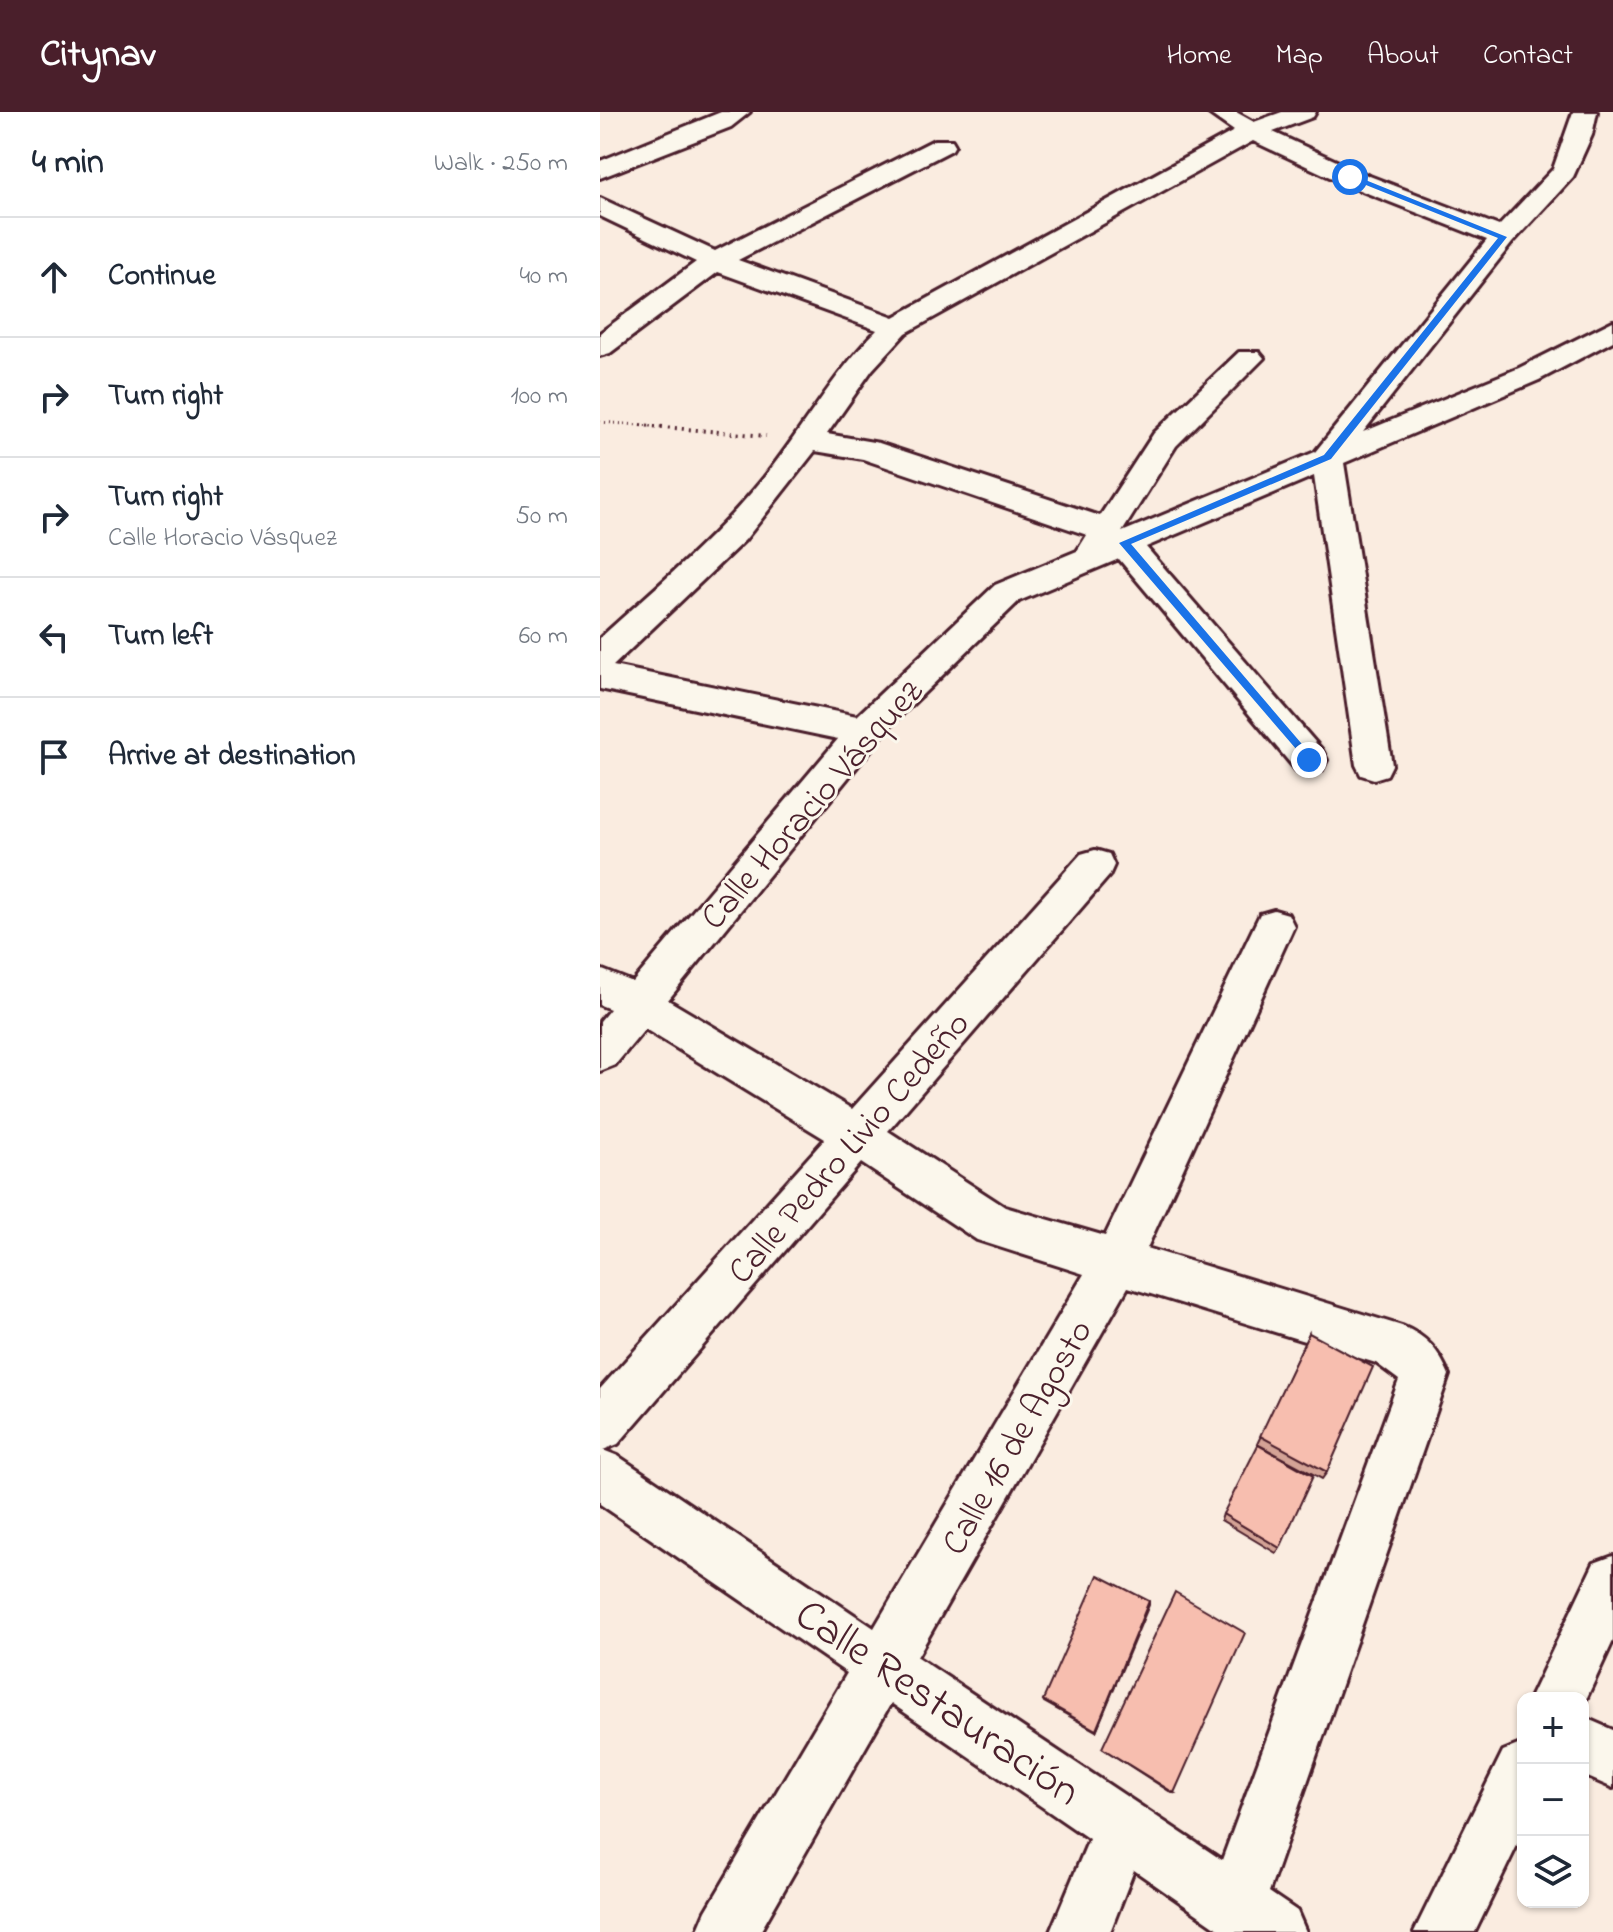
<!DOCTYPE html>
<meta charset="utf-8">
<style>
body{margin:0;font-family:"Indie Flower",sans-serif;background:#f2f2f3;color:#1f2937}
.controls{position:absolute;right:24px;bottom:24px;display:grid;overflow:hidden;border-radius:16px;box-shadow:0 2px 6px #0004}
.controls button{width:72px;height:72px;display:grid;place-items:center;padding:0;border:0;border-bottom:2px solid #e0e1e3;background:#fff;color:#1f2937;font:40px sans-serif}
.stop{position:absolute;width:24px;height:24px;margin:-18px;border:6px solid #1a73e8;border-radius:50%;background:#fff}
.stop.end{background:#1a73e8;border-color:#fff;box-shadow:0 2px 8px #0008}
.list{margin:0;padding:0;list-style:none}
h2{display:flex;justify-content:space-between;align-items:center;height:104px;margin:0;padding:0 32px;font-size:34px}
h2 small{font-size:26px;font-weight:400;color:#747a83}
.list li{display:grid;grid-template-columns:52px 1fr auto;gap:24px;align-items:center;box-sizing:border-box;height:120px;padding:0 32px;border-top:2px solid #e0e1e3}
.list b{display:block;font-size:30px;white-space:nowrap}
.list p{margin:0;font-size:26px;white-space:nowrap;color:#747a83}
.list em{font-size:26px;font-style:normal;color:#747a83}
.icon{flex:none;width:44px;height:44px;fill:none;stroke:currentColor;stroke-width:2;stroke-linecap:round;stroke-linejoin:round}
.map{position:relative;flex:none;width:1013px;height:1820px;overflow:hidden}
header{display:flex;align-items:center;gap:48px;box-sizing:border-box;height:112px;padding:0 40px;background:#4a1f2b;color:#fff}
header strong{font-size:38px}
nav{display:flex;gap:44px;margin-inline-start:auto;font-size:28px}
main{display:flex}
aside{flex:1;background:#fff}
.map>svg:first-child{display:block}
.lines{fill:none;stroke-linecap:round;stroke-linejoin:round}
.street-casing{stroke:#4a1f2b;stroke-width:6}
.path-far1{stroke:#4a1f2b;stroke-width:3;stroke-dasharray:1 4;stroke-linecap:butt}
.path{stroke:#4a1f2b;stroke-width:4;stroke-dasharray:2 5;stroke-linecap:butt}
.street{fill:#fbf7ec;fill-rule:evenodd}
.wall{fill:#d4a396;stroke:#4a1f2b;stroke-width:2}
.shaded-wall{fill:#ad857a;stroke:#4a1f2b;stroke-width:2}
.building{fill:#f7beaf;stroke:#4a1f2b;stroke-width:2}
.route{fill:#1a73e8}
.labels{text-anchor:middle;stroke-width:6;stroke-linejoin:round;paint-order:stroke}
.street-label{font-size:36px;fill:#4a1f2b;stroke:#fbf7ec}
.near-street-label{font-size:44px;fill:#4a1f2b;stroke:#fbf7ec}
</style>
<header>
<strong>Citynav</strong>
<nav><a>Home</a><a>Map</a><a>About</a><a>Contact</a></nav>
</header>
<main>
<aside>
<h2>4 min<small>Walk · 250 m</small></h2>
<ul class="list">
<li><svg class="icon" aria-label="ahead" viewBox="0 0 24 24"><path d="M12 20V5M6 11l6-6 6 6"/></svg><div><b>Continue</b></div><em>40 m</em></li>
<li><svg class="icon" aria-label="right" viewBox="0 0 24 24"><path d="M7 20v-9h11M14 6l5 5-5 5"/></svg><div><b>Turn right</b></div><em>100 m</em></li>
<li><svg class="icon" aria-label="right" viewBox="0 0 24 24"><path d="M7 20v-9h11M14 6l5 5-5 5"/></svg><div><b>Turn right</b><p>Calle Horacio Vásquez</p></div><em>50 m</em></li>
<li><svg class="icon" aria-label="left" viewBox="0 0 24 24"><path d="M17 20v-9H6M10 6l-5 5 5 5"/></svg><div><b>Turn left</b></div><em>60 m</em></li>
<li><svg class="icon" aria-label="arrive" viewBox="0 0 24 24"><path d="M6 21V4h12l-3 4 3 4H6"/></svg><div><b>Arrive at destination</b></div></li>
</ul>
</aside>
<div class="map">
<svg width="1013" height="1820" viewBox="0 0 1013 1820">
<rect width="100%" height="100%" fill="#faece0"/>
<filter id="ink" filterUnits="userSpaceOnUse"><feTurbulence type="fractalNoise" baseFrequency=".0125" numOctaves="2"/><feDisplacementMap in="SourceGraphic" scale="16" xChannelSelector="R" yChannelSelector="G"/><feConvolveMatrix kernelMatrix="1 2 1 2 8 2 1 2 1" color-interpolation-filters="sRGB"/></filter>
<g filter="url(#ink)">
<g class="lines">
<defs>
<path id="street" d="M121 0H150L131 15 0 66V49Z
M607 0H636L654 10 682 0H716L713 5 673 20 767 63 899 114 953 57 973 0H997L992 23 973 65 912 131 763 320 919 256 1013 209V229L939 268 744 351 792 653 787 663 774 667 761 663 756 653 714 364 546 435 722 638 727 648 722 658 709 662 696 658 519 447 419 489 290 614 68 888 252 997 481 742 495 738 509 742 514 753 509 764 288 1019 405 1095 505 1124 660 802 674 798 688 802 694 814 547 1136 802 1214C827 1224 839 1239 849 1263L669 1780 697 1799 706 1820H623L534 1758 510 1820H450L489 1727 291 1591 160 1820H97L106 1799 247 1561 0 1392V1277L225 1027 45 917 15 953 0 959V909L10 897 0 893V857L33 870 238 627 0 577V526C56 475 114 427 162 368 202 319 232 263 277 218L118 160 10 241 0 244V221L96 150 0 104V86L115 139 334 28H352L355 33 352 38 138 148 294 205 634 19ZM653 29 749 74 887 128 715 340 522 420 576 334 664 246 659 240H639L554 321 500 404 279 331 227 322 272 258 306 221ZM215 339 263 347 487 423 477 439 395 473 257 604 13 554 145 428ZM261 1051 377 1128 484 1162 274 1516 18 1344 3 1338 18 1332ZM528 1175 776 1251 799 1268 622 1748 317 1545Z
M1013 1444V1529L983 1594V1586H930L994 1451Z
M983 1605 1013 1618V1676L983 1663Z
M923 1631V1721L875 1820H814L903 1639Z"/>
</defs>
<!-- street casing -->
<use href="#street" class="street-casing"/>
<!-- path-far1 -->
<path class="path-far1" d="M0 310 64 315"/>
<!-- path -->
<path class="path" d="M40 313 166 324"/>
<!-- street -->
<use href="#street" class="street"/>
</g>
<!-- wall -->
<path class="wall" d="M709 1221 727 1360 722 1367 657 1332Z
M623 1402 680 1436 676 1441 621 1408Z
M549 1489 496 1619 444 1590 443 1588Z
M502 1636 574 1681H572Z"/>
<!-- shaded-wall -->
<path class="shaded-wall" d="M549 1489V1493L496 1619V1618Z"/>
<!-- building -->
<path class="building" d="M709 1221 773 1255 727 1360 660 1324Z
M658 1333 713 1364 680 1436 623 1402Z
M498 1463 549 1489 496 1618 443 1588Z
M575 1480 645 1521 574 1681 502 1636Z"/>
</g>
<!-- route -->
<path class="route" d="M753 63 907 125 731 347 531 432 713 645 715 648 709 652 519 431 724 343 898 126 746 65Z"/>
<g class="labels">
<!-- street labels -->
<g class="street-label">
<text transform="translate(210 691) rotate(-49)" y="13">Calle Horacio Vásquez</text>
<text transform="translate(247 1034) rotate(-49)" y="13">Calle Pedro Livio Cedeño</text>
<text transform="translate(415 1324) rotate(-60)" y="13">Calle 16 de Agosto</text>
</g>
<!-- near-street labels -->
<g class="near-street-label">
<text transform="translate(339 1589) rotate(34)" y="15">Calle Restauración</text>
</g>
</g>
</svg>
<div class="controls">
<button>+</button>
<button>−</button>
<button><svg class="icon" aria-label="layers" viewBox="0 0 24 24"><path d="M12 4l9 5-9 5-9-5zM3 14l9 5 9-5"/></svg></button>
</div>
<div class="stop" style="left:750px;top:65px"></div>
<div class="stop end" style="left:709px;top:648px"></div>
</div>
</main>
